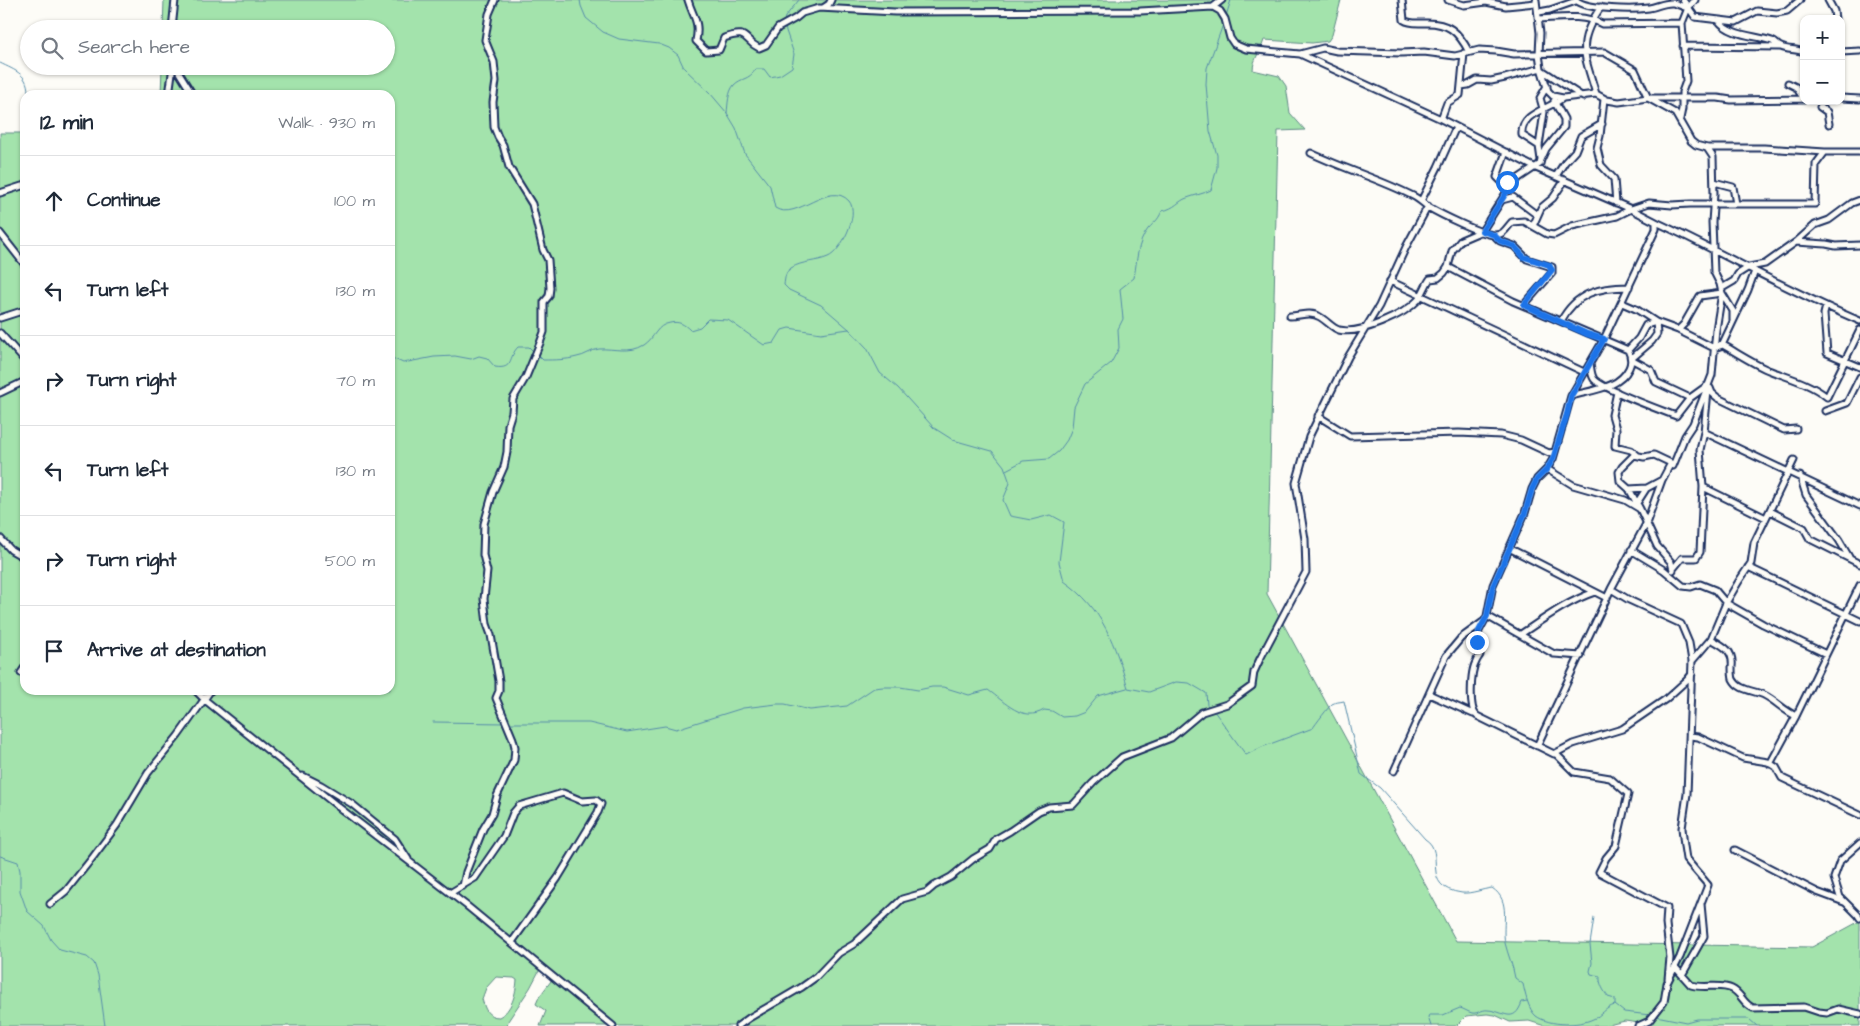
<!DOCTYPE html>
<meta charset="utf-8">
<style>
body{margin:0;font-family:"Architects Daughter",sans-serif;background:#f6f6f7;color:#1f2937}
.controls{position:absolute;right:15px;top:15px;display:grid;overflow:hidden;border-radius:10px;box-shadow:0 1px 4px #0004}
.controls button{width:45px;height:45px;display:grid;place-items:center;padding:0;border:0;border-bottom:1px solid #e0e1e3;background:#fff;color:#1f2937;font:25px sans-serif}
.stop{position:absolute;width:15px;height:15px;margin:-11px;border:4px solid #1a73e8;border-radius:50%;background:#fff}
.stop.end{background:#1a73e8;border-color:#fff;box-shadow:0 1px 5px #0008}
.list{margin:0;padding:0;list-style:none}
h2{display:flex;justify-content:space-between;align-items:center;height:65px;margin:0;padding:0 20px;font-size:21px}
h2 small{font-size:16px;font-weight:400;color:#747a83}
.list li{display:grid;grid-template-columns:32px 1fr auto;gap:15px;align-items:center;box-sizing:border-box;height:90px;padding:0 20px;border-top:1px solid #e0e1e3}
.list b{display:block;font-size:19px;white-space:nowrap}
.list em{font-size:16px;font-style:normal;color:#747a83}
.icon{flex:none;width:28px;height:28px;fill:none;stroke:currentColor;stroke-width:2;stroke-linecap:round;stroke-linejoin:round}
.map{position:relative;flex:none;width:1860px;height:1026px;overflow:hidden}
.search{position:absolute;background:#fff;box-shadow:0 1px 4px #0004;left:20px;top:20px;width:375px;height:55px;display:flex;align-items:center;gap:12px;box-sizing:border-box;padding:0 18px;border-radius:28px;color:#747a83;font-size:19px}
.panel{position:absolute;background:#fff;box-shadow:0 1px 4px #0004;left:20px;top:90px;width:375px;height:605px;border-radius:15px}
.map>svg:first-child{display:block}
.green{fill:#a3e3ac;stroke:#5f8985;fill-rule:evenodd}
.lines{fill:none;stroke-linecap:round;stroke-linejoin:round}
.stream{stroke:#568caa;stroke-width:1}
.minor-casing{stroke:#1b2f5e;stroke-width:9}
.minor{stroke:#fdfcf7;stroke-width:5}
.route{stroke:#1a73e8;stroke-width:6}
</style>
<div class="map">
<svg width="1860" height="1026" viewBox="0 0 1860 1026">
<rect width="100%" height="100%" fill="#fdfcf7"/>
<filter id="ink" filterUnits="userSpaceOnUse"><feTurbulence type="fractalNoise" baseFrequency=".02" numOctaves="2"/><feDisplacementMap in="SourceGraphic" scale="10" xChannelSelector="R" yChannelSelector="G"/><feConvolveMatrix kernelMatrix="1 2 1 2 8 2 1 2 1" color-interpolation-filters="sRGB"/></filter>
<g filter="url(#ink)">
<!-- green -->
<path class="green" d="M164 0H1341L1332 35 1328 41 1312 43 1264 40C1261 51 1253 59 1253 70L1279 76 1286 86 1290 113 1305 130 1278 131 1267 594 1456 941 1812 947 1860 921V1026H1660L1625 1021 1604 1026H1545L1529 1021 1510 1022 1495 1015 1487 1014 1466 1016 1456 1026H540L546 1011 536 1004 539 997 551 981V978L543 970 539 971 530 988 508 1021 507 1026H0V133H25V690H390V95H161L162 66H386V29H163ZM496 977 514 978 517 980C516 993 512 1011 499 1017 487 1017 485 1009 482 999L486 988Z"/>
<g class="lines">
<!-- stream -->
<path class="stream" d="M580 0 581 6 586 18 603 32 619 39 659 44 669 48 678 55 684 68 710 93 727 113 736 128 745 154 770 186 775 208C797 222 829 179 849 201 860 214 841 252 828 257 817 262 802 261 791 268 785 272 785 278 784 285L789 290 821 305 849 329 867 348 880 373 898 388 934 428 953 440 992 451 1004 466 1010 483 1003 500 1010 516 1031 520 1051 515 1064 522 1059 562 1064 581C1103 608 1115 645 1128 688L1149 692 1176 682 1189 683 1206 693 1207 705 1209 707
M1226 16 1231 0
M784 21 785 17 799 0
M0 63C16 71 29 74 28 95
M727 113C728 104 728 92 734 85 742 77 748 81 756 69H764L770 77 780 75 792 67 794 54 785 28
M537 354 543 360C554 360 566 360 577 357 585 356 591 350 599 349 614 348 630 354 644 345 655 338 656 325 670 323 679 321 684 324 690 330L700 327 708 319 728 320 764 345 774 343 782 330 789 328 821 333 849 329
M390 357 403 363 434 357 455 356 471 359 479 356 487 358 495 367C514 370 508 357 518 347H529L534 352
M1006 470 1023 461 1049 459 1059 451 1067 440 1072 428 1074 407 1085 384 1111 363 1119 348 1118 329 1123 319 1120 289 1134 278C1137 261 1137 243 1148 229 1155 221 1157 222 1162 211 1176 208 1178 201 1187 198 1195 195 1203 194 1211 190L1217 168V155L1210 131 1206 84 1207 68 1224 22
M1214 711 1246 755 1262 747 1313 728C1314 726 1330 705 1332 704 1335 702 1340 702 1344 701L1361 774 1380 788 1425 839C1448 853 1418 887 1462 893 1471 894 1483 889 1492 888 1512 901 1501 924 1505 943 1508 955 1513 966 1515 978L1523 984C1525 993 1528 1009 1536 1016 1550 1026 1578 1026 1593 1019 1601 1016 1606 1007 1615 1005L1624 1012 1650 1015
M433 722 505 723
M509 723H589L627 732 665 726 676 729 743 708 777 704H785L810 710 847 706 874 688 883 687H900L918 690 932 687H943L969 695 988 690C1005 702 1023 723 1044 710L1052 711 1062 717 1075 716 1085 712 1098 696 1127 688
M0 856 18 862 20 871V891L27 911 44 926 51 940 60 950 87 957 94 963 98 975 105 1026
M1594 918 1590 944 1592 963 1590 971 1591 974 1600 976C1599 984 1604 991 1608 997L1615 999V1005
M1656 1016 1686 1022 1697 1019H1749L1757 1026
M1431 1026 1428 1017 1429 1015H1443L1460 1008C1464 1009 1468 1012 1472 1013 1478 1014 1482 1009 1488 1010 1504 1011 1514 1025 1522 1002L1527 1001"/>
<defs>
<path id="minor" d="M688 0C693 17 700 21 696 41L706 51 719 50 724 38C750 29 742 40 759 48L766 45 778 28 796 18 802 13 819 8 895 12 1140 11 1213 7 1220 11 1225 19 1230 38 1234 44 1246 49 1300 54 1323 48 1337 51 1401 53 1424 52 1455 56 1479 50 1496 51 1514 54 1604 52 1635 70 1648 98 1675 113 1691 141 1696 145 1707 148H1764L1825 152
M1402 0 1404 20C1410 24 1417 23 1424 23 1448 22 1458 31 1469 52
M1448 0 1464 5 1486 2 1506 6 1536 3
M1536 0 1540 33 1539 54 1541 68 1548 91 1553 96 1563 98 1596 94 1607 100 1619 102 1648 98H1718L1731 100 1804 99
M1576 0C1586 10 1634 10 1649 8 1657 7 1664 2 1673 3 1678 4 1683 7 1688 8
M1683 0 1695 17 1736 22 1757 11 1777 13 1787 11 1800 0
M1828 0 1834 11 1835 19
M1213 7 1222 0
M823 8 829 4 831 0
M1539 12 1550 10 1576 1
M1539 19C1560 18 1583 14 1602 24L1682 23
M1718 20C1730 36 1754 35 1772 41 1776 42 1777 46 1781 47 1787 50 1796 49 1804 52
M172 29 175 0
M1683 46 1781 47
M1841 52 1860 51
M1300 54 1441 119 1536 168 1631 209 1656 222V229L1604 339 1571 396 1553 459 1547 469 1537 479 1532 489 1525 513 1493 585 1487 616 1479 631 1477 642 1480 655C1479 657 1477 659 1476 662 1471 670 1468 709 1477 716L1554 754 1573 744 1622 729 1666 699 1687 680 1692 674
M175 66 193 95
M1542 70 1583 97
M1788 83 1796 87 1804 99
M1461 86 1468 85 1477 80 1491 81 1505 78 1541 68
M1596 94C1585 55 1575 44 1601 7
M169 95 173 66
M1841 98 1860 99
M1604 99 1600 136 1597 148 1601 165 1614 179 1616 203
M1820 107 1827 112 1829 124
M1441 119 1447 103 1460 95 1464 53
M1680 119 1682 109V92L1686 81 1682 23 1688 8 1695 0
M1539 146 1522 135C1520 113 1549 109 1563 98
M1506 152 1497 177 1502 182H1513
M1311 153C1344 169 1380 179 1413 196 1419 199 1423 203 1428 207 1440 214 1482 235 1495 235 1504 235 1507 227 1512 222L1524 221 1547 234 1554 235 1572 226 1617 216 1631 209 1649 203 1672 205 1690 204H1815L1816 164 1825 152H1860
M1541 160 1546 149 1564 127V119L1554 101
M1556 176 1565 162 1575 151 1581 136 1602 124
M1714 182 1733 187 1736 204
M0 193 25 185
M1502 200 1513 197 1537 215
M1421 201 1438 167 1456 127
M1656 222C1725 254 1790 292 1860 321
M1533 226 1541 208 1553 198 1565 180
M0 233 25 265
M1494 235 1500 241 1514 246 1527 259 1552 267V273L1524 305
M1796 242 1826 244 1836 246 1860 245
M1448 267 1513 301 1628 350C1631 356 1632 362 1629 368 1619 389 1591 390 1571 396
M1390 281 1584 372
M1722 288 1734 281 1738 274 1749 267 1765 264 1796 242 1815 225 1829 220 1852 203 1860 200
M1622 303 1636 309 1656 322 1678 330 1684 324 1700 296 1722 293 1733 311V320
M1826 306 1824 314 1827 353 1860 367
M1290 316C1300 316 1310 311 1320 317 1327 321 1332 328 1339 330 1360 335 1404 315 1418 300 1423 294 1425 286 1430 279L1438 278 1444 273 1448 267 1452 251 1461 240 1482 231 1513 182 1540 164 1541 160 1539 146 1544 112 1540 98 1547 86
M0 318 25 310
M1561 321C1576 293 1598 287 1629 287
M1678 330 1714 348 1723 345C1739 354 1755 365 1771 371 1790 378 1811 384 1827 397L1860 330
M0 333 25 361
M1718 346 1723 343 1748 290 1755 271
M1628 350 1639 338 1646 325 1656 322 1657 334 1652 341 1631 359 1651 370 1656 382 1690 398
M1590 364C1591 368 1591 375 1594 379 1602 389 1661 410 1676 416L1690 398 1708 385
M1710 388 1712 393 1718 398 1784 430 1796 429
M1617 392 1612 415 1616 429 1615 446 1631 450 1637 455
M0 393 25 381
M1825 411 1847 403 1860 377
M1318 416 1350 436 1459 433 1501 435 1521 440 1549 453 1555 452
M1704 432 1860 506
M1673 466 1685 436 1693 424 1712 375 1716 330 1722 293 1720 284 1714 272 1712 222 1714 194 1713 157 1707 148
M1547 469 1573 485 1625 500 1640 509 1657 546 1671 562 1673 570
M1800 476 1806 495 1839 540 1849 557
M1703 487 1766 518
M1629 489 1647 488 1662 480
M1637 503 1646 489
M1640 509 1629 489 1620 481 1619 472 1622 467 1634 455 1644 457 1654 455 1673 464
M1770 511 1804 528 1810 539 1860 564
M0 538 11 550 25 558
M1509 548 1607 598
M1631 550 1664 570 1683 586 1691 587 1700 584 1715 590 1726 603 1763 624 1826 654
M1748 567 1860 621
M1673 569 1682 558H1696L1700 552 1703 487 1700 450 1704 432 1708 391
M1611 589 1629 600 1681 624 1689 643 1692 661 1687 794 1682 828 1684 846 1686 859 1708 885 1680 957 1667 983 1664 1002 1649 1021 1638 1026
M1487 616 1554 654 1581 656
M1521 634C1545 618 1568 601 1595 592
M1711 639C1724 646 1734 651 1732 667 1732 671 1732 676 1733 679 1739 691 1753 690 1764 695 1776 701 1783 710 1796 716
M1692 661 1711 639 1726 603 1739 581 1751 563 1754 543 1794 460
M21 673 25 667
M195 690 205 700 341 809 467 906 613 1026
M1429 694 1473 714
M1690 736 1698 737 1743 758 1768 762 1776 767 1782 778 1860 815
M1537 746 1611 589 1646 524 1662 480 1671 463
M1555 753 1574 772 1610 778 1628 794 1616 846 1606 858 1599 872 1667 908 1666 924 1670 958 1668 979
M1770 764 1796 716 1860 585
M1394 771 1446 656 1461 638 1483 622
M303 776 321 785 352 804 395 839 408 859
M1860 843 1840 861 1834 878 1840 897 1858 915 1860 918
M1735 850 1817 892 1844 902
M463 886 466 872 483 829 492 814 497 796 514 760 515 747 513 739 496 698 499 691V681L491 635 487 624 484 599 487 571 483 555 484 524 493 492 504 467 507 452 508 425 512 412 513 399 526 377 540 343 544 332V302L549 296 550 288 548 260 543 250 532 204 509 167 503 145 498 137 494 127 493 102 496 81 494 62 485 40 489 14 495 0
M450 893 475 878 504 836 513 813 519 806 563 793 582 801 596 800 601 804 598 812 558 878 512 942
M50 904 66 891 93 857 117 825 148 773 178 736 211 690
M1675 967 1691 985C1705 989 1720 983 1732 989 1741 993 1743 1004 1753 1008L1804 1007 1819 1012 1827 1013 1838 1009 1860 1014
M1682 975 1704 936 1701 904
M738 1026 749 1018 802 987 816 977 839 953 854 944 902 899 927 892 934 886 951 877 973 859 990 849 996 839 1010 831 1039 811 1049 807 1073 805 1093 783 1122 757 1171 738 1202 712 1227 704 1252 686 1254 672 1260 659 1306 572 1305 539 1296 483 1309 437 1348 357 1379 306 1406 247 1428 206"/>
</defs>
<!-- minor casing -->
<use href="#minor" class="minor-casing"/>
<!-- minor -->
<use href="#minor" class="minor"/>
</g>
</g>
<g class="lines" filter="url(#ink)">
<!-- route -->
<path class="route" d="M1477 642 1479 631 1487 616 1493 586 1525 513 1532 489 1537 479 1547 469 1553 459 1567 414 1571 396 1604 339 1587 334 1524 305 1552 270 1549 265 1524 257 1514 246 1500 241 1494 235 1482 231 1513 182H1507"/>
</g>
</svg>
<div class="controls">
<button>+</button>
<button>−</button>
</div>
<div class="stop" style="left:1507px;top:182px"></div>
<div class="stop end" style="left:1477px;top:642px"></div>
<div class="search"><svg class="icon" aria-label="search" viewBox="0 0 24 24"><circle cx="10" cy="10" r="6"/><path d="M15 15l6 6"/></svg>Search here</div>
<section class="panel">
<h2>12 min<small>Walk · 930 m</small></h2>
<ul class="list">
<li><svg class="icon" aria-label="ahead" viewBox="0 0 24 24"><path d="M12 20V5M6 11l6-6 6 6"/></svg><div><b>Continue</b></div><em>100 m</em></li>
<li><svg class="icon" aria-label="left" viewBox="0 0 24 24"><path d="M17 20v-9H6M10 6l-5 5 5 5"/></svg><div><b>Turn left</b></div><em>130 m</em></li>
<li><svg class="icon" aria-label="right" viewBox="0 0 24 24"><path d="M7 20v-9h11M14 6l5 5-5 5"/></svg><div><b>Turn right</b></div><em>70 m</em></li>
<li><svg class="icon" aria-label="left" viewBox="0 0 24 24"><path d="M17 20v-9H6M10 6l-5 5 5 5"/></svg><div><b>Turn left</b></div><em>130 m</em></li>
<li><svg class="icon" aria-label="right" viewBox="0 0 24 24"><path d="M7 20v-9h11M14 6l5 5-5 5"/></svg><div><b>Turn right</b></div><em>500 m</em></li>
<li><svg class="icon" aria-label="arrive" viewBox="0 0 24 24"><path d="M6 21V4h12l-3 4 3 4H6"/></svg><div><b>Arrive at destination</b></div></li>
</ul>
</section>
</div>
